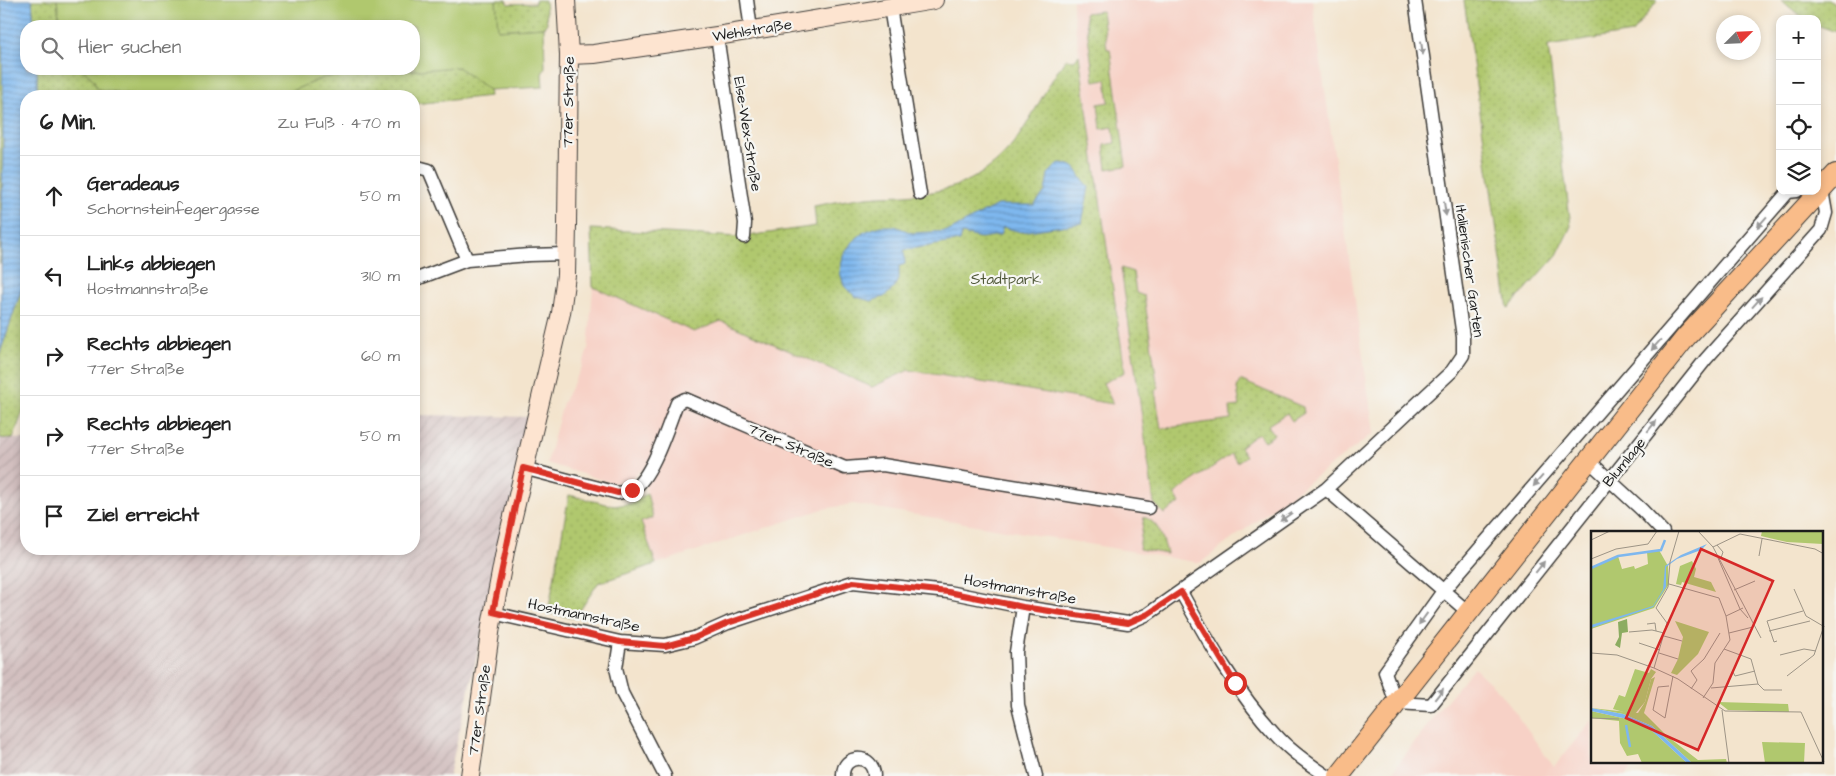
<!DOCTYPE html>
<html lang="de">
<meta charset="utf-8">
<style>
body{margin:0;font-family:"Architects Daughter",sans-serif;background:#f2f2f2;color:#222}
.controls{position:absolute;right:15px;top:15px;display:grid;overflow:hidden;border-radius:10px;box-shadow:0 2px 8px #0003}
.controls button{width:45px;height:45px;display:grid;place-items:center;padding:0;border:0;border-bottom:1px solid #e0e0e0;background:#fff;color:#222;font:25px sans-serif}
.compass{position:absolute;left:1716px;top:15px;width:45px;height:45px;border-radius:50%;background:#fff;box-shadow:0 2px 8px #0003;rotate:66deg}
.stop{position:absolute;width:15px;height:15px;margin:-11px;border:4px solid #d93025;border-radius:50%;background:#fff}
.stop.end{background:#d93025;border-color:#fff;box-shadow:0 1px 5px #0008}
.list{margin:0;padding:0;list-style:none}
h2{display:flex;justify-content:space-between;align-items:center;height:65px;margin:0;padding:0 20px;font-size:21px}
h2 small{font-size:16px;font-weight:400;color:#767676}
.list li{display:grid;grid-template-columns:32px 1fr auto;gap:15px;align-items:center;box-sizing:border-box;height:80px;padding:0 20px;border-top:1px solid #e0e0e0}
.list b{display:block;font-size:19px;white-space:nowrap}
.list p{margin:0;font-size:16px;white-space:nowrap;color:#767676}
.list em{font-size:16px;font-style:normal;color:#767676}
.icon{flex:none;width:28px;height:28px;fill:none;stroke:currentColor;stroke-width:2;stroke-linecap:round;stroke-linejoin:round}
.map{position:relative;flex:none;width:1836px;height:776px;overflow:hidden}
.search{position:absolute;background:#fff;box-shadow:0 2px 8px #0003;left:20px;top:20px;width:400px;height:55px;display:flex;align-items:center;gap:12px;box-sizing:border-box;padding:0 18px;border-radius:20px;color:#767676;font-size:19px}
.panel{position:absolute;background:#fff;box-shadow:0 2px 8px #0003;left:20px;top:90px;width:400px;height:465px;border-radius:20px}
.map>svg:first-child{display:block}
.built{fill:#f7d1c6}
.industrial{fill:url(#industrial-furrows)}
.grass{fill:url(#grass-dots);stroke:#667245}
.garden{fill:#b0c86e;stroke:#667245}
.water{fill:url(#water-rules);stroke:#4d6a85}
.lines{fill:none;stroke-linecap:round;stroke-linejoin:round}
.street-casing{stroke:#3c3a37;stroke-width:15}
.secondary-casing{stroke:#3c3a37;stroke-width:20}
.primary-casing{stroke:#3c3a37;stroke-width:22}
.street{stroke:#fff;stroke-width:12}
.secondary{stroke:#fde4d0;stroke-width:18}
.primary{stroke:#f9bc89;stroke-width:20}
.oneway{fill:#999}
.route{stroke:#d93025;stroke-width:6}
.labels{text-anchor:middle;stroke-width:4.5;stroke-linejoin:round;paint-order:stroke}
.street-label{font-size:15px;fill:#1c1c1c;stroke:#f6f6f2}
.park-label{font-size:15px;fill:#505839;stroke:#f6f6f2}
.inset-river{fill:none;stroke:#7eb7ee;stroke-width:2.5}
.inset-road{fill:none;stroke:#9d9486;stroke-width:1}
.view{fill:#d62828;fill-opacity:0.15;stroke:#d62828;stroke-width:2.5}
.inset-edge{fill:none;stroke:#1c1c1c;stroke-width:2.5}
</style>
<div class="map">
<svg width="1836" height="776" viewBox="0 0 1836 776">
<defs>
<pattern id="industrial-furrows" width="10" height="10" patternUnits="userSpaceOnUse" patternTransform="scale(1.25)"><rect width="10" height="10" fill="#d2bfbf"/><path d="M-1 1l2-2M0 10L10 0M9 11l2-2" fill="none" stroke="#b4a4a4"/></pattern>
<pattern id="grass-dots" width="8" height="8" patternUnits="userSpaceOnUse" patternTransform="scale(1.25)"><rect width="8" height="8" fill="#b0c86e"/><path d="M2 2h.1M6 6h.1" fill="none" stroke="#97ab5f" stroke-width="1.8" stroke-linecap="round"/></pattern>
<pattern id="water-rules" width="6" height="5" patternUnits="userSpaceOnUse" patternTransform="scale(1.25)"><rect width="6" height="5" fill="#7eb7ee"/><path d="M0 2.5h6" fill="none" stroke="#6694c0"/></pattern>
</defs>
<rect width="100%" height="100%" fill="#f6f6f2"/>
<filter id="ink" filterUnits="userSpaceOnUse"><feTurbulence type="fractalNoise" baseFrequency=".02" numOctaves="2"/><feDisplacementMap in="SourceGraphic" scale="10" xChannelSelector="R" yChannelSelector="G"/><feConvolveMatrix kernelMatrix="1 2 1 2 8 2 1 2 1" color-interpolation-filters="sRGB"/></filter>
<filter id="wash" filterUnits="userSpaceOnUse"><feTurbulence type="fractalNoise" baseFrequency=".0096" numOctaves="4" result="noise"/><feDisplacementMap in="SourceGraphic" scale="20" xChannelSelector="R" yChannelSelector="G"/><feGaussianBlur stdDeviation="1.12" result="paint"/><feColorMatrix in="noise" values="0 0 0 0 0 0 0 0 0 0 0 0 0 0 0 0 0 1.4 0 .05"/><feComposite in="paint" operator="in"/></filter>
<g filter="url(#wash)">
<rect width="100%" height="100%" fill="#f3e4cd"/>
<!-- built -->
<path class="built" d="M1073 0H1312L1374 433 1200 563 853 504 823 509 656 564 641 522 653 517 641 470 629 480 615 484 547 463 563 403 581 369 588 350 593 287 694 331 721 321 872 387 909 370 1112 404 1102 383 1125 372 1073 12Z
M1474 668 1500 692 1554 767 1592 720V762H1637L1625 776H1392L1391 774 1437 712Z"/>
<!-- industrial -->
<path class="industrial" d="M414 415 532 417 449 776H0V438L26 439V549H414Z"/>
<!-- grass -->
<path class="grass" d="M32 0H57L60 26H34Z
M496 0H507L508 4 535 3V0H545L547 23 544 27 497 30Z
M1464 0H1658L1632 33 1548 46 1571 226 1557 255 1508 309Z
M1781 0H1828L1836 5V32L1817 25V19H1804Z
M0 1 2 13 3 143 0 264Z
M1102 11 1107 49H1110L1126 166 1107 169 1104 145 1115 143 1113 127 1101 129 1098 104 1109 102 1106 79 1094 81 1085 13Z
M1079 55 1125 372 1103 383 1113 404 909 370 872 387 721 321 694 332 593 287 591 229 741 237 816 226 814 206C831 203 849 199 867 197 883 195 900 196 916 194 956 191 989 175 1014 143 1034 116 1046 86 1066 59L1074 60Z
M458 67 489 90 490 96 414 104V96H279L325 77Z
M37 69H82L94 80 97 89 141 96H37Z
M1121 268 1133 272 1136 293 1144 296 1158 389 1155 390 1161 429 1231 419 1230 407 1240 406 1237 388 1240 380 1303 407 1304 413 1292 421 1287 413 1268 425 1274 435 1264 441 1258 433 1240 447 1246 456 1237 462 1231 454 1174 494 1180 503 1164 514 1154 503Z
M26 276V403L13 439 0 438V353Z
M647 493 653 518 641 522 656 564 598 583 575 618 548 613 569 495 614 506 634 503Z
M1144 517C1160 523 1163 539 1167 554L1139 549Z"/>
<!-- garden -->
<path class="garden" d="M57 0H496L498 30 544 27 545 67 542 74 543 87 489 90 458 67 325 77 279 96H141L97 89 94 80 82 69H414V26H60Z"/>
<!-- water -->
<path class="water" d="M0 0H32L34 26H26V69H37V96H26V276L0 353 3 143 2 13Z
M1059 163C1081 164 1076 176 1089 187L1082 223 1021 232 1003 227 1000 235 981 238 962 234 960 241 904 250 905 264 899 266V277L894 288 884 297 871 301 856 297 844 286 840 272 843 256 852 242 864 232 880 226H895L912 233 949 231 997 205H1034L1045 192 1048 174Z"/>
</g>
<g filter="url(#ink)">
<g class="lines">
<defs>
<path id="street" d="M747 0 751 30
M890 7 920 194
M717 36 745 223 744 237
M414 166 429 170 467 260
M1797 191 1788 192 1443 591 1385 672 1396 703 1431 705 1706 359 1821 230 1826 213 1822 190H1817
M414 280 467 260 529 255 566 254
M1589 461 1642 510 1663 532
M523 468 618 493C622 492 629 491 633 489 653 476 668 425 677 403L685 399 845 468 883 465 1148 508
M1326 489 1468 612
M1181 592C1208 641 1237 693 1276 735 1290 751 1309 764 1327 776
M1023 607 1016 652 1018 705 1036 776
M493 613 620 642 665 645 694 638 728 623 853 582 948 592 1023 607 1128 623 1148 614 1326 489 1452 371 1463 355V337L1415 0
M620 642 616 668 622 693 665 776
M843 776C842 753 874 753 874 776"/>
<path id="secondary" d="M569 55 594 54 717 36 934 0
M470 776 491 626 506 546 561 313 566 275 567 225 569 55 566 0"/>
<path id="primary" d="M1339 776 1686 337 1836 174"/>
</defs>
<!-- street casing -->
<use href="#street" class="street-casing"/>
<!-- secondary casing -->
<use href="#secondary" class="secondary-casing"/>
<!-- primary casing -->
<use href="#primary" class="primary-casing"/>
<!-- street -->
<use href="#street" class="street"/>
<!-- secondary -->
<use href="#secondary" class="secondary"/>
<!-- primary -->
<use href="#primary" class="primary"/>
</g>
<!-- one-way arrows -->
<defs><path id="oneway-solid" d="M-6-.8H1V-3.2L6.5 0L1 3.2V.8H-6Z" transform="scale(1.25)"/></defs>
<g class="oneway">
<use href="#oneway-solid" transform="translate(1422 48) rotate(82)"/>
<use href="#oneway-solid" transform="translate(1445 209) rotate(82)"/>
<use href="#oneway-solid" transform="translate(1762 222) rotate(131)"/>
<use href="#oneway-solid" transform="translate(1757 302) rotate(-48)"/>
<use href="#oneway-solid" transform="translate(1656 345) rotate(131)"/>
<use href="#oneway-solid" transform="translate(1652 426) rotate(-51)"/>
<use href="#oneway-solid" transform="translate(1538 481) rotate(131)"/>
<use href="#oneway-solid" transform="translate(1286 517) rotate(145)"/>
<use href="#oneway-solid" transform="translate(1540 567) rotate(-52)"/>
<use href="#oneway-solid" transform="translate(1423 619) rotate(126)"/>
<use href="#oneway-solid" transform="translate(1439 694) rotate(-52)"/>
</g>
</g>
<g class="lines" filter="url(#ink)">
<!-- route -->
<path class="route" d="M632 490 618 493 523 468 493 612 620 642 665 646 694 638 728 623 853 582 948 592 1023 607 1128 623 1148 614 1181 592 1235 683"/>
</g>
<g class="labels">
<!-- street labels -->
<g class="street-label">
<text transform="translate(752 30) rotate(-9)" y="5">Wehlstraße</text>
<text transform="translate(568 102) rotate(-89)" y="5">77er Straße</text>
<text transform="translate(748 134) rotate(81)" y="5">Else-Wex-Straße</text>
<text transform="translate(1470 271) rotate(82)" y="5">Italienischer Garten</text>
<text transform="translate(791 445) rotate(23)" y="5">77er Straße</text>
<text transform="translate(1624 462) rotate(-51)" y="5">Blumlage</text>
<text transform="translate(1020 589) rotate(10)" y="5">Hostmannstraße</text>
<text transform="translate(584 615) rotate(12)" y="5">Hostmannstraße</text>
<text transform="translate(479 710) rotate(-82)" y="5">77er Straße</text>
</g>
<!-- park labels -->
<g class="park-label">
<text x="1006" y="284">Stadtpark</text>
</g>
</g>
<!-- overview -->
<g transform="translate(1591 531)">
<rect width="232" height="232" fill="#f3e4cd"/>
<path d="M68 19 77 35 78 53 63 77 0 98V37L27 25 31 38 43 35 44 38 57 33 56 21ZM101 30 105 38 103 46 120 51 125 61 91 51 90 54 85 53 89 35ZM84 90 118 101 107 123 86 144 80 142 87 128 92 106ZM64 146 53 182 76 205 107 229 135 228 136 232H101L61 195 32 183 0 177 47 182 54 171 60 148ZM0 180 36 188 59 198 96 232H51L47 223 36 225 29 212 28 190 0 187Z" fill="#b0c86e"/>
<path d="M36 88 37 101 31 102 29 117 24 114 28 106 27 91Z" fill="#8cac61"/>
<path d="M127 171 197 173 198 181 137 179Z" fill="#b0c86e"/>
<path d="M171 0H231L232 13 196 11 170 5ZM44 138 58 142 60 138 65 141 60 148 54 171 43 184 22 178 28 164 34 166ZM171 211 214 212 213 232H174Z" fill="#b0c86e"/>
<path d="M116 13 110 19 86 28 75 36V56L62 76 0 97V94L62 75 72 59 74 35 90 24ZM0 177 32 183 61 195 101 232H96L59 198 36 188 0 180Z" fill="#7eb7ee"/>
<path class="inset-river" d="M0 37 27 25 70 19 74 9M35 194 39 216"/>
<path class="inset-road" d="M107 0 122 16 170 107M0 9 19 0M126 14 132 21 130 27M122 16 149 3 224 18 233 23M168 25 171 8M127 27 149 78 157 87M0 28 25 18 57 13 66 0M78 53 128 67 135 85 139 109 124 132 122 152 112 167M203 58 215 85 232 95M143 59 164 50M135 85 152 77M56 93 64 92 65 100M178 100 219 90M38 101 61 99 73 102M138 102 162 96M73 105 91 110M186 110 183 111 176 90 212 80M48 112 69 119M0 122 26 124 63 137 87 148 134 180 210 181M68 122 87 128M189 124 213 118 225 120M63 137 76 92 65 77 77 56 79 31 88 0M142 141 144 145 164 140M196 145 223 124 233 95M167 153 173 159H191M78 155 67 156 62 179 74 187 82 145M120 157 167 153 160 128 133 118M100 158 106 149 100 140 113 128 129 102M131 179 138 232M210 181 233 231M0 187 28 188"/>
<path class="view" d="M110 18 182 50 107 219 35 187Z"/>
<rect width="232" height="232" class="inset-edge"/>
</g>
</svg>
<div class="controls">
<button>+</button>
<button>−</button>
<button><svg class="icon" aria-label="locate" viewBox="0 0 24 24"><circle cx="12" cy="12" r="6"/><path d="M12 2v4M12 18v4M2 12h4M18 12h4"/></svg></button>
<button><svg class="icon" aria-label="layers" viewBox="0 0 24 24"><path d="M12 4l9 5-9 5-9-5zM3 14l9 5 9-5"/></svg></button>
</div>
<svg class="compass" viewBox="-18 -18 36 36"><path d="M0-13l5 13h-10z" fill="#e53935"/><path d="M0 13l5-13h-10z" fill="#767676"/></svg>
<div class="stop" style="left:1235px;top:683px"></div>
<div class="stop end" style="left:632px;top:490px"></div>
<div class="search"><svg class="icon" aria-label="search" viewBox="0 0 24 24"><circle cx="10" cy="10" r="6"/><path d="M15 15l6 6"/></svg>Hier suchen</div>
<section class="panel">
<h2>6 Min.<small>Zu Fuß · 470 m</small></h2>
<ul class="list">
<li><svg class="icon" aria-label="ahead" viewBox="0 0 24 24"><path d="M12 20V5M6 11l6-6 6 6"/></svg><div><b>Geradeaus</b><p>Schornsteinfegergasse</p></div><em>50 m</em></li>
<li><svg class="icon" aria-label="left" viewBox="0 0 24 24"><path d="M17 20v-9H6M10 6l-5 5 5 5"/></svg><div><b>Links abbiegen</b><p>Hostmannstraße</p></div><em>310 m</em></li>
<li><svg class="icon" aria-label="right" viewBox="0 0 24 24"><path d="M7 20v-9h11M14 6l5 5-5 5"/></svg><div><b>Rechts abbiegen</b><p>77er Straße</p></div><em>60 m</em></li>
<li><svg class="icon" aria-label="right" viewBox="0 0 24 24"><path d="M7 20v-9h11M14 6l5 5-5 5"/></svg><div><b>Rechts abbiegen</b><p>77er Straße</p></div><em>50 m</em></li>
<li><svg class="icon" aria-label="arrive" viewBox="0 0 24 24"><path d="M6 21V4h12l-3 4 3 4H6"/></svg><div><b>Ziel erreicht</b></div></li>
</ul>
</section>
</div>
